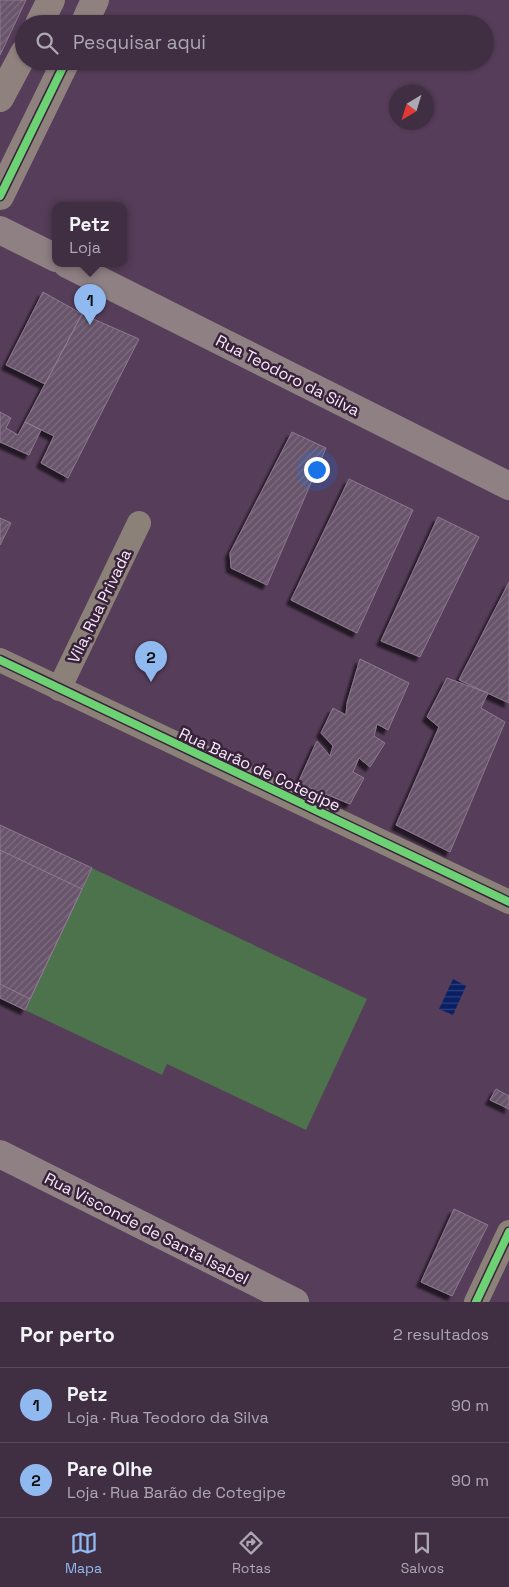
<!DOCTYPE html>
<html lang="pt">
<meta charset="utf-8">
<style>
body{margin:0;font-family:"Space Grotesk",sans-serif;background:#4b3a4e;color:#f1f3f6}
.compass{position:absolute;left:389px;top:85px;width:45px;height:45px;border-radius:50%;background:#402e43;box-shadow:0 1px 4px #0004;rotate:218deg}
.you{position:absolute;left:316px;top:469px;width:18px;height:18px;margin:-12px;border:4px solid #fff;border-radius:50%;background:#1a73e8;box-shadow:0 0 0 8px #1a73e833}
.badge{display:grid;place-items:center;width:32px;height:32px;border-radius:50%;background:#90b9f0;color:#111;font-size:16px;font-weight:700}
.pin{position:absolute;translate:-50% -41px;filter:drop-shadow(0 1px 2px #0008)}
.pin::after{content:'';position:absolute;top:26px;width:18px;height:15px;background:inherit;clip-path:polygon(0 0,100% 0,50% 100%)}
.popup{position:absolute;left:52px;top:202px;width:75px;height:65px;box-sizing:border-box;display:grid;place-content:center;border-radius:10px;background:#402e43;filter:drop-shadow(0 1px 4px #0005);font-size:16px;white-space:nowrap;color:#aea8b2}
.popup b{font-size:19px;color:#f1f3f6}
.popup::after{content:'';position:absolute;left:50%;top:100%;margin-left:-10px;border:10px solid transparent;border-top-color:#402e43}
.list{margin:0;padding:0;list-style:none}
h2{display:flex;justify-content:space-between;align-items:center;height:65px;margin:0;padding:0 20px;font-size:21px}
h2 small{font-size:16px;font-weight:400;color:#aea8b2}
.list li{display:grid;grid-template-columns:32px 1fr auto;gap:15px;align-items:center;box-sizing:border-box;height:75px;padding:0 20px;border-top:1px solid #594a5c}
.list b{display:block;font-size:19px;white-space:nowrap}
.list p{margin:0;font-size:16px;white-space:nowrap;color:#aea8b2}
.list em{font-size:16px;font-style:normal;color:#aea8b2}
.icon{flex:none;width:28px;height:28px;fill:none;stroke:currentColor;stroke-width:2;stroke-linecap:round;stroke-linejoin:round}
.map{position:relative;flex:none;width:509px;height:1302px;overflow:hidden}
.search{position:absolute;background:#402e43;box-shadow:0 1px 4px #0004;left:15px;right:15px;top:15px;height:55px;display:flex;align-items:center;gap:12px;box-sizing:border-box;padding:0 18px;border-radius:28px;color:#aea8b2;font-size:19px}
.sheet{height:215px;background:#402e43}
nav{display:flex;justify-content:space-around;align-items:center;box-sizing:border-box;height:70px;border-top:1px solid #594a5c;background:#402e43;font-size:14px;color:#aea8b2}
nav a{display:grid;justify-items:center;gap:2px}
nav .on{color:#90b9f0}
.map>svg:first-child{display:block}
.green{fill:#4c734b}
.water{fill:url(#water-rules)}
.building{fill:url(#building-hatch);stroke:#8e7891;filter:url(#shadow)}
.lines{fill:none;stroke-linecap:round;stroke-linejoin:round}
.street{stroke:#8b8179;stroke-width:24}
.secondary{stroke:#8f827e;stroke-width:28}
.primary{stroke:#8f8083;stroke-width:28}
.cycleway-casing{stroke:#39233b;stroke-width:11}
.cycleway{stroke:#6cd273;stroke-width:8}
.labels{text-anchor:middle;stroke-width:5;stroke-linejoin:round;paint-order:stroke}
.street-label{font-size:16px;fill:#fcebfd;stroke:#39233b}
</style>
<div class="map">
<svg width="509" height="1302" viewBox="0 0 509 1302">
<defs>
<pattern id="water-rules" width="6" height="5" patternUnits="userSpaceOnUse" patternTransform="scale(1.25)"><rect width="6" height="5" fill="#0a2065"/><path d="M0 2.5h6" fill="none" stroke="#2f417c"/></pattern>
<pattern id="building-hatch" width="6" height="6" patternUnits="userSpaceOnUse" patternTransform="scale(1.25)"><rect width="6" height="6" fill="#68546b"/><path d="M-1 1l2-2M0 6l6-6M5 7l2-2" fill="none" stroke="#7e6d81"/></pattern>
<filter id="shadow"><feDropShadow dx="-4.5" dy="4.5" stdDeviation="1" flood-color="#0009"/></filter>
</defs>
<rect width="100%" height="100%" fill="#563d59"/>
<!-- green -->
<path class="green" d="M92 868 367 999 306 1130 167 1064 162 1075 25 1010Z"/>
<!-- water -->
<path class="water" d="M453 979 466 986 453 1015 439 1009Z"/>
<!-- building -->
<path class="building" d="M0 0H26L0 55Z
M43 292 82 314 45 384 6 365Z
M82 314 139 339 68 478 41 463 54 436 25 422Z
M0 412 11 418 6 428 18 435 25 422 41 430 29 455 0 442Z
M292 432 326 448 267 585 231 568 230 553Z
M349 479 413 510 357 633 291 600Z
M438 517 479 537 420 657 381 641Z
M0 518 11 523 0 545Z
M509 582V703L459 680Z
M360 659 409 683 388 730 377 724 374 736 385 743 370 767 359 758 353 772 364 778 350 804 298 783 317 741 330 756 333 746 321 733 333 708 346 715 347 703Z
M447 678 488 693 481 708 505 722 450 852 396 825 439 727 427 717Z
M0 825 92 868 25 1010 0 998Z
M0 850 82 889 30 999 0 984Z
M496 1089 509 1096V1109L490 1100Z
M454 1209 488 1225 452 1296 421 1282Z"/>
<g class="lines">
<!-- street -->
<path class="street" d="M0 660 509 902
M59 689 139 523
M476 1302 509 1232"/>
<!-- secondary -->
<path class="secondary" d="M39 24 51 0
M84 24 95 0
M0 98 24 53
M0 196 66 61"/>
<!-- primary -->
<path class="primary" d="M0 230 56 258
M67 264 509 486
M0 1154 295 1302"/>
<defs>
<path id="cycleway" d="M0 196 66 61
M0 660 509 902
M476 1302 509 1232"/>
</defs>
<!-- cycleway casing -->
<use href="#cycleway" class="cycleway-casing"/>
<!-- cycleway -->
<use href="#cycleway" class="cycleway"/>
</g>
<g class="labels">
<!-- street labels -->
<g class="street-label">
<text transform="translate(288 375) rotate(27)" y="6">Rua Teodoro da Silva</text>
<text transform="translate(99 606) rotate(-64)" y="6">Vila, Rua Privada</text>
<text transform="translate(260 769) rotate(25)" y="6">Rua Barão de Cotegipe</text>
<text transform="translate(147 1228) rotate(27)" y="6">Rua Visconde de Santa Isabel</text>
</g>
</g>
</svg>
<svg class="compass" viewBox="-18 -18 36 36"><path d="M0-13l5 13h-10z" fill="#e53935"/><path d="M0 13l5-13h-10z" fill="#aea8b2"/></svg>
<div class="you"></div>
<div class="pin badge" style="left:90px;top:325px">1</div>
<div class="popup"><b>Petz</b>Loja</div>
<div class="pin badge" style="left:151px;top:682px">2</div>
<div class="search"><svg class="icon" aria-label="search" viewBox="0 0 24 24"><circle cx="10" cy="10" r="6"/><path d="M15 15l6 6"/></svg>Pesquisar aqui</div>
</div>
<section class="sheet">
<h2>Por perto<small>2 resultados</small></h2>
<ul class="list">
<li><span class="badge">1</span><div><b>Petz</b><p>Loja · Rua Teodoro da Silva</p></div><em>90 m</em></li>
<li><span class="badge">2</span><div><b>Pare Olhe</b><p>Loja · Rua Barão de Cotegipe</p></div><em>90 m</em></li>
</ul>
</section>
<nav>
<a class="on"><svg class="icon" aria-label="map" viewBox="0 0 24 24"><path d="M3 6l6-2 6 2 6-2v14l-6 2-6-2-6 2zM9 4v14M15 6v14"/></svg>Mapa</a>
<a><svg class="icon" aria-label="directions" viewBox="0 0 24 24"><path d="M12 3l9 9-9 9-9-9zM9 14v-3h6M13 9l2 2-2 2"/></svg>Rotas</a>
<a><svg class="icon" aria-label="saved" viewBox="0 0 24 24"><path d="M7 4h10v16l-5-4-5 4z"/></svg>Salvos</a>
</nav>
